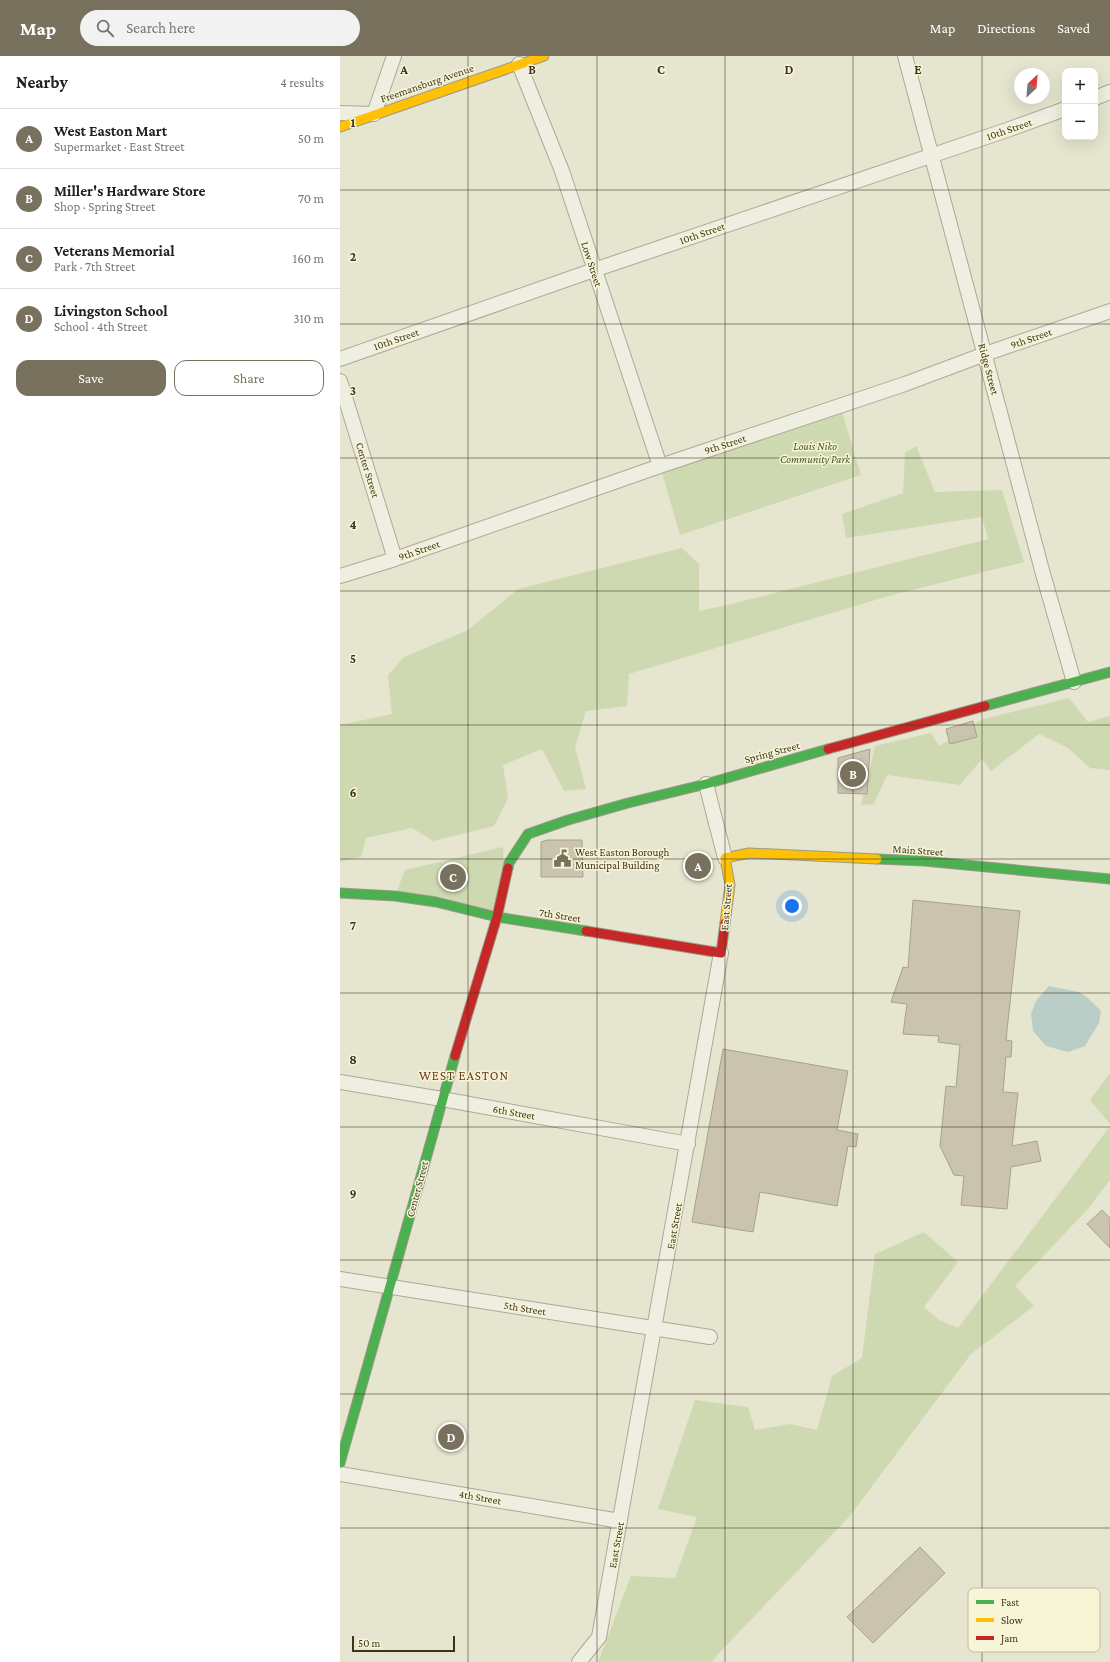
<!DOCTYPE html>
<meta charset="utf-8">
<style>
body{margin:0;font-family:"Crimson Pro",serif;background:#f2f2f2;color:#202124}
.controls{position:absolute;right:12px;top:12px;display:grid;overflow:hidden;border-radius:8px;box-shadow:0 4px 16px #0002}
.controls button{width:36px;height:36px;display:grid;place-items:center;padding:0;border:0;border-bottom:1px solid #e0e0e0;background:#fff;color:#202124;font:20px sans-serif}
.compass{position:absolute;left:674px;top:12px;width:36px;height:36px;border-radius:50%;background:#fff;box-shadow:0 4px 16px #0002;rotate:26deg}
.scale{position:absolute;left:12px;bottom:10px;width:103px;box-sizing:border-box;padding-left:4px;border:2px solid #3c331f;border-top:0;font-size:11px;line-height:14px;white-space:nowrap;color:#3c331f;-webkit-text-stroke:3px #f7f5d5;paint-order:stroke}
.you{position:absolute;left:452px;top:850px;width:14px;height:14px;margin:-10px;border:3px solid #fff;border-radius:50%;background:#1a73e8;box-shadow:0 0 0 6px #1a73e833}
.badge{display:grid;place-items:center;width:26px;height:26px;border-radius:50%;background:#78715d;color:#fff;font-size:13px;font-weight:700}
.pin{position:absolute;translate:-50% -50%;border:2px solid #fff;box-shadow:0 1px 4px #0006}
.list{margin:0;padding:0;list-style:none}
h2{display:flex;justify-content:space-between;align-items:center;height:52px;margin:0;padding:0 16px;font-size:17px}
h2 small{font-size:13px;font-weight:400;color:#757577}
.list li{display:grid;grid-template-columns:26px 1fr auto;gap:12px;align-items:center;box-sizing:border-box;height:60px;padding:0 16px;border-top:1px solid #e0e0e0}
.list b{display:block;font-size:15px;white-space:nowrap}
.list p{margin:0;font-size:13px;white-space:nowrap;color:#757577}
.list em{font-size:13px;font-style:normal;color:#757577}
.actions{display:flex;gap:8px;padding:12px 16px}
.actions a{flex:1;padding:9px 0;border:1px solid #78715d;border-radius:12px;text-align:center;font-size:14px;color:#78715d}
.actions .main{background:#78715d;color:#fff}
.icon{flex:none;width:22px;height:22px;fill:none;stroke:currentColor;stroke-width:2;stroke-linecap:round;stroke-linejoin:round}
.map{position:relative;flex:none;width:770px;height:1606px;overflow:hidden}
header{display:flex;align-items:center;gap:24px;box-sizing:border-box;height:56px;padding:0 20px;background:#78715d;color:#fff}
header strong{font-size:19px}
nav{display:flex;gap:22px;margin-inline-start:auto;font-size:14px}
.search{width:280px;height:36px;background:#f2f2f2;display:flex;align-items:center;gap:10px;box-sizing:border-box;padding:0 14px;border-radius:22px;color:#757577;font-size:15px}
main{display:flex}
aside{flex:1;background:#fff}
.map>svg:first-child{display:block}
.green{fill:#cfd9b1}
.water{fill:#bacdc6}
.building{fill:#cac4af;stroke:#a7a18e}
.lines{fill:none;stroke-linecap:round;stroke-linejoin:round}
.street-casing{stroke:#aca997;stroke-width:16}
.fast-casing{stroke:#9b9988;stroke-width:11}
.slow-casing{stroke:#9b9988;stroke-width:11}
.jam-casing{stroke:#9b9988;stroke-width:11}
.street{stroke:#eeeee1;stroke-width:14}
.fast{stroke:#4caf50;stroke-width:9}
.slow{stroke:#ffc107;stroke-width:9}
.jam{stroke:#c62828;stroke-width:9}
.grid{fill:none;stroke:#3c331f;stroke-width:1;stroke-opacity:0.55}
.labels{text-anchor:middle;stroke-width:3;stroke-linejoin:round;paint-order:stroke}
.street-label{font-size:11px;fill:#3c331f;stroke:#f7f5d5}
.park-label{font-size:11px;font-style:italic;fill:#405924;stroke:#f7f5d5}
.poi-label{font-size:11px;fill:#3c331f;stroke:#f7f5d5;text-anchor:start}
.quarter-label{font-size:13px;letter-spacing:1px;fill:#6a3e1c;stroke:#f7f5d5}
.key{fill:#f7f5d5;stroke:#bfbb9e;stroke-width:1}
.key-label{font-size:11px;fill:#3c331f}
.grid-label{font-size:13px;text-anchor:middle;font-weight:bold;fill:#3c331f;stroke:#f7f5d5;stroke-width:3;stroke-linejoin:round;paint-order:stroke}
</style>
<header>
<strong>Map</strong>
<div class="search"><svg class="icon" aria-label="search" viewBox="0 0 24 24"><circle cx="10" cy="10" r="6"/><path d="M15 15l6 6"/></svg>Search here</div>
<nav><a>Map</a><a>Directions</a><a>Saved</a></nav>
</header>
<main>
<aside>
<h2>Nearby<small>4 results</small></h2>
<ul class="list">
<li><span class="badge">A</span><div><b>West Easton Mart</b><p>Supermarket · East Street</p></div><em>50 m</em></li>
<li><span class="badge">B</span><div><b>Miller's Hardware Store</b><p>Shop · Spring Street</p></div><em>70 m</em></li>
<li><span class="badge">C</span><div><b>Veterans Memorial</b><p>Park · 7th Street</p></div><em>160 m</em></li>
<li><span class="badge">D</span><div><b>Livingston School</b><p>School · 4th Street</p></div><em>310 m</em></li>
</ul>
<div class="actions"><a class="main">Save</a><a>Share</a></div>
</aside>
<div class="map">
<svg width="770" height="1606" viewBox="0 0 770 1606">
<rect width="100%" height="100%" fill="#e6e5cf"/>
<!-- green -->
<path class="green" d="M500 349 521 419 340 479 320 410Z
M576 390 595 436 662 434 684 506 552 539 289 618 287 650 246 655 235 691 246 733 224 735 202 693 163 709 168 742 154 770 93 785 72 772 26 782 21 801 0 806V669L52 658 48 619 64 601 128 574 178 533 342 492 359 508V555L387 549 648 483 642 461 506 482 502 458 563 437 565 397Z
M729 642 748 666 770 660V714L750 712 728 692 699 678 651 715 642 703 620 729 547 719 534 748 521 749 535 690 591 677 599 690 643 663Z
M163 791 165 827 157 861 55 840 65 814Z
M770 1017V1068L750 1044Z
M770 1070V1124L747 1154 675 1230 694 1250 631 1298 509 1461 379 1597 372 1606H258L291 1520 335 1522 357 1461 318 1453 355 1344 408 1351 415 1374 450 1368 477 1374 492 1320 522 1302 535 1198 584 1176 618 1206 584 1251 599 1264 618 1272Z"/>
<!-- water -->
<path class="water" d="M709 930 739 936 749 943 761 955 759 967 745 990 728 996 706 990 693 975 691 958 696 945Z"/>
<!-- building -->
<path class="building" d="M633 665 637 681 610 688 606 673Z
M530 693 527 738 498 737V702Z
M207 784H242L243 821H201V786Z
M573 844 680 855 666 984 672 985 671 1001H666L663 1036 678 1037 672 1090 697 1085 701 1105 671 1111 667 1153 621 1149 624 1120 614 1119 600 1090 606 1030 616 1031 620 989 598 986 599 980 563 978 567 948 551 946 563 911 568 912Z
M383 993 508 1015 497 1074 518 1078 516 1091 508 1090 497 1150 420 1136 413 1176 352 1166Z
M762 1154 770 1162V1192L747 1168Z
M580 1491 605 1517 533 1587 507 1561Z"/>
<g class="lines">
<defs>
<path id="street" d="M565 0 703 518 734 626
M179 8 222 115 320 410
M755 42 770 36
M0 57 34 58 54 0
M0 303 254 214 667 74 725 53
M0 325 55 503
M0 520 55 503 320 410 565 328 645 298 770 255
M366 728 385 802
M0 1026 102 1043 348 1088
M0 1223 370 1281
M0 1418 280 1465
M239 1606 259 1581 381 897"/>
<path id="fast" d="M645 650 770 616
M537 803 584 805 770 823
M168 812 169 807 188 778 228 764 288 747 366 728 488 693
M0 837 55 840 96 846 157 861 246 875
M0 1407 115 1000"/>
<path id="slow" d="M0 71 204 0
M385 867 390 829 385 802 409 797 537 803"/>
<path id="jam" d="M488 693 645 650
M246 875 381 897 385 867
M115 1000 157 861 168 812"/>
</defs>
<!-- street casing -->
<use href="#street" class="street-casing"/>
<!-- fast casing -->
<use href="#fast" class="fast-casing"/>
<!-- slow casing -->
<use href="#slow" class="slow-casing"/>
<!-- jam casing -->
<use href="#jam" class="jam-casing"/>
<!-- street -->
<use href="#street" class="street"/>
<!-- fast -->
<use href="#fast" class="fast"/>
<!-- slow -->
<use href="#slow" class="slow"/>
<!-- jam -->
<use href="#jam" class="jam"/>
</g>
<!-- grid -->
<path class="grid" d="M128 0V1606M257 0V1606M385 0V1606M513 0V1606M642 0V1606M0 134H770M0 268H770M0 402H770M0 535H770M0 669H770M0 803H770M0 937H770M0 1071H770M0 1204H770M0 1338H770M0 1472H770"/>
<!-- icons -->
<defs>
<symbol id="civic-bare" viewBox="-9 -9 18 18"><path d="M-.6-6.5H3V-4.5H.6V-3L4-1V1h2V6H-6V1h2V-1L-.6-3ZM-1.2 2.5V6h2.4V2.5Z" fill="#78715d" stroke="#f7f5d5" stroke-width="2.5" paint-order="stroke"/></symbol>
</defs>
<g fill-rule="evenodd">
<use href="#civic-bare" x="210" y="790" width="25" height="25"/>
</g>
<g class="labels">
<!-- street labels -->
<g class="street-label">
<text transform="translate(87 27) rotate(-19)" y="4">Freemansburg Avenue</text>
<text transform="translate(669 73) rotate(-19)" y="4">10th Street</text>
<text transform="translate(362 177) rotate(-19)" y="4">10th Street</text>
<text transform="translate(252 208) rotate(72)" y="4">Low Street</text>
<text transform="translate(691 282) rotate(-19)" y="4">9th Street</text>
<text transform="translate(56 283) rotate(-19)" y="4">10th Street</text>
<text transform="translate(649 313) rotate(75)" y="4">Ridge Street</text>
<text transform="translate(385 388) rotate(-18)" y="4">9th Street</text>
<text transform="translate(28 414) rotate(73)" y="4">Center Street</text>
<text transform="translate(79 494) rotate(-19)" y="4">9th Street</text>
<text transform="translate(432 696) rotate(-15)" y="4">Spring Street</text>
<text transform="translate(578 794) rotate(4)" y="4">Main Street</text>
<text transform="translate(386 851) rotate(-85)" y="4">East Street</text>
<text transform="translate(220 859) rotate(9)" y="4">7th Street</text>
<text transform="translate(174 1056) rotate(10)" y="4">6th Street</text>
<text transform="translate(77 1133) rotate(-75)" y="4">Center Street</text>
<text transform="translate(334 1170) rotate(-80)" y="4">East Street</text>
<text transform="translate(185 1252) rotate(9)" y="4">5th Street</text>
<text transform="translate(140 1441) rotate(10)" y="4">4th Street</text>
<text transform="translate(276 1489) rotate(-80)" y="4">East Street</text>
</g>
<!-- park labels -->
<g class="park-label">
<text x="475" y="394">Louis Niko<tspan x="475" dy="13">Community Park</tspan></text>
</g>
<!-- poi labels -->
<g class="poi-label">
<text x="235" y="800">West Easton Borough<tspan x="235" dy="13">Municipal Building</tspan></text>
</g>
<!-- quarter labels -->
<g class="quarter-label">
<text x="124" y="1024">WEST EASTON</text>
</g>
</g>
<!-- legend -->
<rect x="628" y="1532" width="132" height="64" rx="6" class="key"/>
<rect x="636" y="1544" width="18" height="4" fill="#4caf50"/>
<rect x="636" y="1562" width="18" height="4" fill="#ffc107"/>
<rect x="636" y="1580" width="18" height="4" fill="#c62828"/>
<g class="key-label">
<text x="661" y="1550">Fast</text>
<text x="661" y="1568">Slow</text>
<text x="661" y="1586">Jam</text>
</g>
<g class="grid-label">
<text x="64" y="18">A</text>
<text x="192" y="18">B</text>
<text x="321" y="18">C</text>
<text x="449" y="18">D</text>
<text x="578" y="18">E</text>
<text x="13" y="71">1</text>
<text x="13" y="205">2</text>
<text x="13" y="339">3</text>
<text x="13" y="473">4</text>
<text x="13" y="607">5</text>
<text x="13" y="741">6</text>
<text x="13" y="874">7</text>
<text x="13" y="1008">8</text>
<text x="13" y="1142">9</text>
</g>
</svg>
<div class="controls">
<button>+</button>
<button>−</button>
</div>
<svg class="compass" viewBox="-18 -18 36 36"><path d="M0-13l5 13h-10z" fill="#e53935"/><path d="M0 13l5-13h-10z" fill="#757577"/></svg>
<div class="scale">50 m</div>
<div class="you"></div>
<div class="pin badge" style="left:358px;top:810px">A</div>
<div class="pin badge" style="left:513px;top:718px">B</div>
<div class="pin badge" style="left:113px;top:821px">C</div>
<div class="pin badge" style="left:111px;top:1381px">D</div>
</div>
</main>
